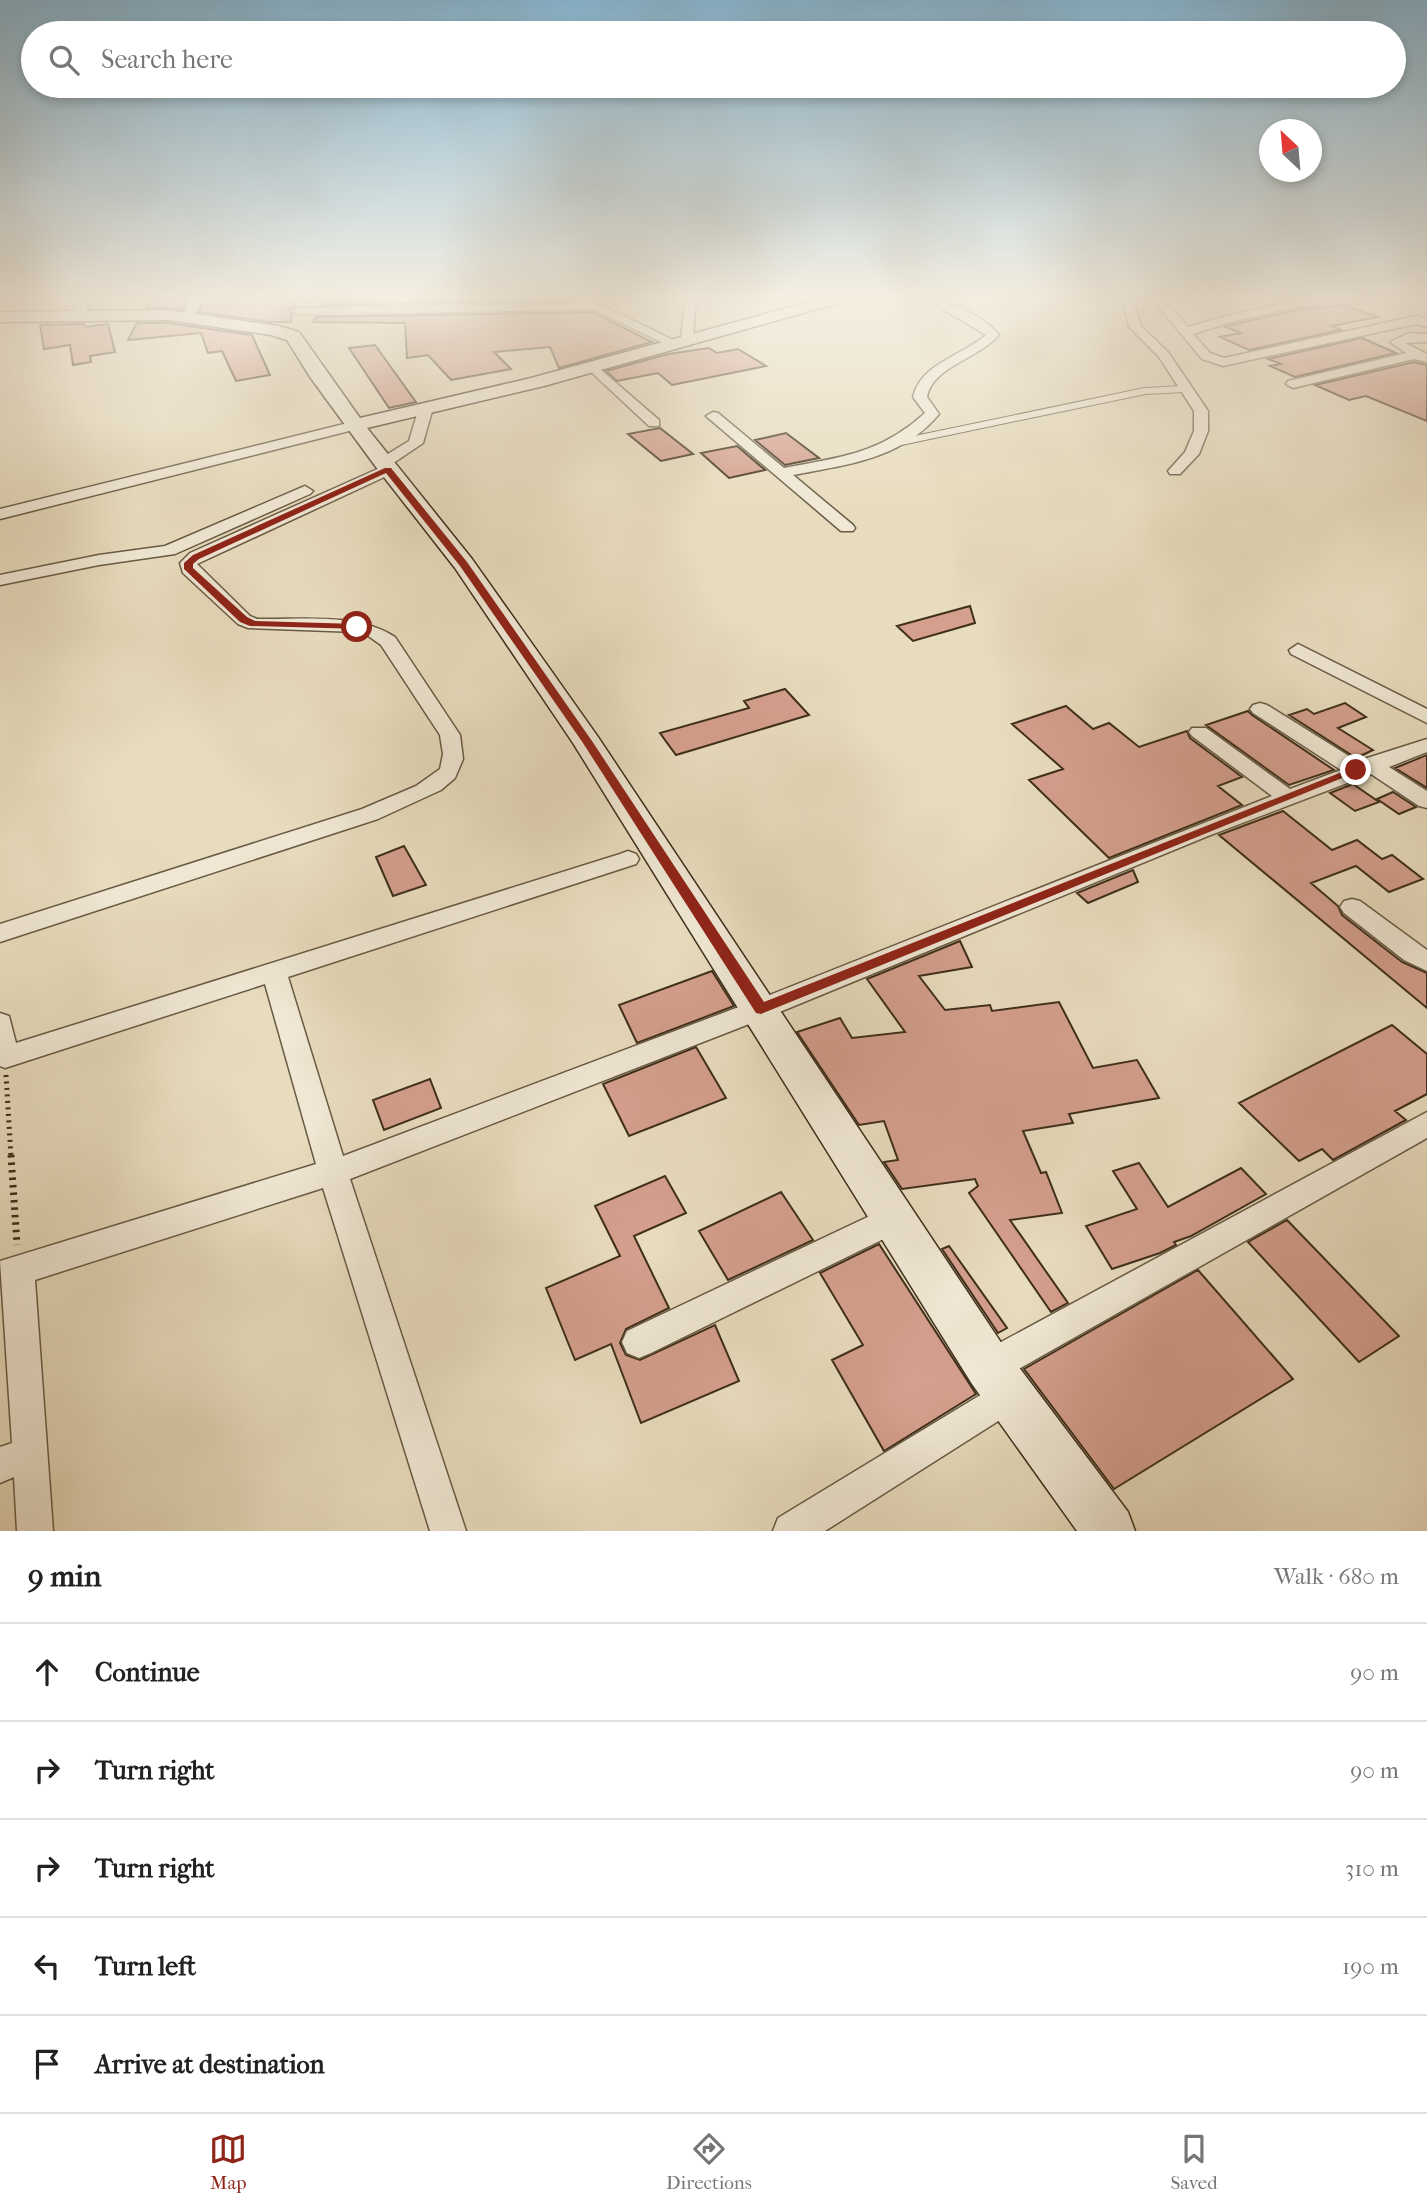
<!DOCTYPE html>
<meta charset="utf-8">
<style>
body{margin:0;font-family:"IM FELL French Canon",serif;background:#f6f6f6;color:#222}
.compass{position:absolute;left:1259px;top:119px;width:63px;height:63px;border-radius:50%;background:#fff;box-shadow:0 4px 10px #0003;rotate:334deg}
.stop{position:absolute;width:21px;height:21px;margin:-16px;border:5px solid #8f2418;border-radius:50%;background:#fff}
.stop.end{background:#8f2418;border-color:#fff;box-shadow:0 2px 7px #0008}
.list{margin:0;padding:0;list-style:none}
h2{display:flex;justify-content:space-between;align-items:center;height:91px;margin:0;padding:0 28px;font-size:30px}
h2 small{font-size:23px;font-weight:400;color:#767676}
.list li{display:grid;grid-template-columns:46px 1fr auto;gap:21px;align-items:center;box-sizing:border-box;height:98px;padding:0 28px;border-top:2px solid #e0e0e0}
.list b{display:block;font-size:26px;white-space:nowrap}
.list em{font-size:23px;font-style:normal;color:#767676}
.icon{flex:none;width:38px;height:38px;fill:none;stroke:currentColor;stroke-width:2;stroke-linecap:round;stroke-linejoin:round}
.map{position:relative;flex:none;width:1427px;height:1531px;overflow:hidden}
.search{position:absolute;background:#fff;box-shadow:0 4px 10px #0003;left:21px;right:21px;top:21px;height:77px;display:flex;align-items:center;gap:18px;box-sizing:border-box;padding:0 24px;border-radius:38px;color:#767676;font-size:26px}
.sheet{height:581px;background:#fff}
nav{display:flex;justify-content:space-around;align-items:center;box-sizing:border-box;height:98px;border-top:2px solid #e0e0e0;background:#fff;font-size:19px;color:#767676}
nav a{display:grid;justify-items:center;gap:4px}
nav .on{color:#8f2418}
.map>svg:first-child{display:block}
.building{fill:#d49f8d;stroke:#3e2e1a;stroke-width:2}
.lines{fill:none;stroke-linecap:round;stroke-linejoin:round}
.lane-casing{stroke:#685a43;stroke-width:8}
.street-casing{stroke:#685a43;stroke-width:3}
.secondary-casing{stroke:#3e2e1a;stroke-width:3}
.path-far1{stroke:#3e2e1a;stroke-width:5;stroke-dasharray:2 4.5;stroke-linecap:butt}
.path{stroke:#3e2e1a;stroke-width:7;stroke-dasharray:2.5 5;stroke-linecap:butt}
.lane{stroke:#f0e8d5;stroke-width:6}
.street{fill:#f0e8d5;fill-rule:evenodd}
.secondary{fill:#f0e8d5;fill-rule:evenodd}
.route{fill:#8f2418}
</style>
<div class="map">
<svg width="1427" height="1531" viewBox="0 0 1427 1531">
<rect width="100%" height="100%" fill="#e8dcbe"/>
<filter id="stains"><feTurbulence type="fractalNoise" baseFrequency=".00286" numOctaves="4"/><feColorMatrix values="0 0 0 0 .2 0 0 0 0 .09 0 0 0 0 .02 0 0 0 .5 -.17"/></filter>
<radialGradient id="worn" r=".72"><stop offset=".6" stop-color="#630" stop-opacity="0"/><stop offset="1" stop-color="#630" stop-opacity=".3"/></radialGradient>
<!-- building -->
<path class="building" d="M158 299H188L183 309 146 308 150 300Z
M205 299 233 300 295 299 294 307 289 310 292 315 291 322H270L199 312Z
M329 299H587L324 305Z
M1347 306 1377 317 1332 326 1341 330 1249 350 1220 337 1241 333 1226 327 1239 323 1302 309Z
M592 312 652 342 559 368 550 347 494 352 511 369 451 380 428 355 407 358 405 323 313 322 316 317Z
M137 323H168L252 335 270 375 236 381 222 351 208 353 201 333 128 340Z
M84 324 85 327 108 324 115 352 90 356 91 362 73 365 70 345 44 349 40 325Z
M1362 338 1396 353 1295 377 1270 366 1281 364 1268 359Z
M375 345 416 402 389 408 349 348Z
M709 348 717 353 738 349 766 366 672 385 658 373 617 381 606 371 668 354Z
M1414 362 1427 365V421L1366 396 1349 400 1315 385Z
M660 428 693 454 661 461 628 434Z
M786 433 819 458 785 465 755 440Z
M737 446 765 470 729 478 701 453Z
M970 606 975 623 913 641 897 626Z
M785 689 809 715 676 755 660 733 749 708 744 701Z
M1345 703 1366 717 1338 728 1373 750 1356 758 1289 715 1307 709 1314 714Z
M1066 706 1093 729 1109 723 1139 747 1187 731 1190 738 1242 777 1218 786 1242 805 1109 858 1029 780 1063 769 1012 724Z
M1248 711 1252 715 1334 770 1289 785 1206 725Z
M1427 755V788L1395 768Z
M1353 784 1379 802 1355 811 1330 793Z
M1393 792 1416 807 1399 814 1377 799Z
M1283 811 1332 850 1357 840 1382 859 1392 855 1423 879 1389 892 1356 866 1311 883 1338 906 1342 915 1402 962 1427 973V1008L1219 835Z
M404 846 426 885 393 896 376 857Z
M1133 870 1138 882 1088 903 1077 893Z
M960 941 972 967 919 976 945 1010 990 1005 992 1011 1059 1002 1093 1068 1137 1060 1159 1098 1069 1114 1073 1123 1023 1131 1041 1173 1046 1172 1062 1213 1010 1220 1068 1303 1051 1312 969 1193 978 1186 975 1179 902 1189 884 1162 898 1160 884 1121 859 1125 797 1032 840 1018 852 1038 905 1032 867 979Z
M712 971 734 1006 637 1043 619 1005Z
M1392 1025 1427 1054V1094L1395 1111 1406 1120 1333 1160 1322 1149 1299 1161 1239 1103Z
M696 1047 726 1098 629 1136 603 1084Z
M430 1079 441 1108 384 1130 373 1100Z
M1139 1163 1168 1207 1241 1168 1266 1194 1191 1236 1174 1242 1176 1245 1160 1253 1112 1269 1086 1226 1137 1209 1113 1171Z
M665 1176 686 1213 634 1236 669 1308 626 1329 620 1343 626 1355 640 1360 715 1325 739 1381 641 1423 611 1344 575 1360 546 1288 620 1256 595 1206Z
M781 1192 813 1240 728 1280 699 1231Z
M1287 1220 1399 1336 1359 1362 1248 1242Z
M879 1244 976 1394 884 1451 832 1360 863 1345 820 1273Z
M949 1246 1007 1328 998 1333 942 1249Z
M1198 1270 1293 1379 1114 1489 1024 1369Z"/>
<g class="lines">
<defs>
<path id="lane" d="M896 443 1145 391 1184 389"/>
<path id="street" d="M77 299H89L85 316 79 319 73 316Z
M191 299H202L194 317 188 320 182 317Z
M589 299H599L600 304 681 344 671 347 593 309 334 315 297 314 291 311 297 308 589 303Z
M685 299H696L693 339 687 343 681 339Z
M926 299C948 299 985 317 999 335 978 359 932 367 927 397L939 414C902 459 846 465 793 475L853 525 855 528 853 531H841L706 416 713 412 718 413 784 468C841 457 880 454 925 413L913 397C921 363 962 356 986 335Z
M1123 299H1133L1141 326 1168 352 1208 411V431L1199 454 1180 474H1170L1168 471 1185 452 1194 431V411L1159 357 1129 327Z
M1152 299H1164L1188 327C1250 309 1312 293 1377 299L1371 302 1302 306 1238 320 1193 334 1210 353 1224 358 1416 316 1427 319V327L1416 324 1223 366 1202 359Z
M1409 333 1427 334V342L1405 343 1427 354V362L1414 359 1293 388 1286 384 1288 381 1406 353 1390 342Z
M593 363 659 420V426H649L589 370 587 367Z
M425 407 432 411 423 443 389 466 395 470 393 473 197 564 250 616 257 619C301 620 356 612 395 637L460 735 463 759 455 778 441 790 378 819 0 942V924L362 809 416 786 440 769 443 754 440 735 381 645 367 635 357 632 248 628 238 624 183 573 180 563 190 553 382 467 376 463 378 460 409 441 418 411Z
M356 421 363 425 361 428 0 519V509Z
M305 486 313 491 310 494 175 554 99 565 0 585V575L99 555 165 546Z
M1298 644 1427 709V723L1291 654 1289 650Z
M1260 703 1267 705 1360 763 1364 759 1427 739V752L1389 767 1427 791V808L1419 806 1371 774 1208 836 770 1016 350 1179 466 1531H430L323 1188 35 1280 53 1531H17L14 1477 0 1483V1447L12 1443 0 1261 316 1164 265 984 5 1068 0 1066V1013L9 1016 16 1043 620 854 628 851 636 854 639 859 636 864 288 977 343 1156 752 1002 1272 796 1192 736 1189 732 1192 728H1206L1290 789 1341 770 1253 713 1250 709 1253 705Z
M1352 899 1360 901 1427 950V971L1404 960 1344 913 1340 907 1344 901Z
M1427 1112V1138L1001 1379 989 1383 977 1379 972 1367 977 1355Z
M895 1204 906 1208 910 1218 906 1228 651 1353 639 1358 627 1353 622 1342 627 1331Z
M1010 1377 1022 1382 1027 1394 1022 1406 825 1531H773L778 1518Z"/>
<path id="secondary" d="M820 299H844L842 302 544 386 367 428 472 559 598 737 1006 1350 1128 1512 1135 1531H1077L972 1384 573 743 455 568 376 467 310 377 287 340 271 335 168 320 0 322V312L168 310 279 326 299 332 360 418 531 378Z"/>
</defs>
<!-- lane casing -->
<use href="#lane" class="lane-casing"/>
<!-- street casing -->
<use href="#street" class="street-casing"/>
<!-- secondary casing -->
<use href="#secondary" class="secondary-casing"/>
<!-- path-far1 -->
<path class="path-far1" d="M6 1075 11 1157"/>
<!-- path -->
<path class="path" d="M11 1155 17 1245"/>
<!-- lane -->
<use href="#lane" class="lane"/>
<!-- street -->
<use href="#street" class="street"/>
<!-- secondary -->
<use href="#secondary" class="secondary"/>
</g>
<!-- sky -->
<linearGradient id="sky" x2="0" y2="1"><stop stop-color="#87b7d4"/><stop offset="0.58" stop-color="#f5efe2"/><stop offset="1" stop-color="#f5efe2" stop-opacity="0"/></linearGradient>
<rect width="1427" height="513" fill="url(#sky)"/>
<!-- route -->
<path class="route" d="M385 468H391L467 562 592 741 764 1002 1352 768 1362 770 761 1014 756 1013 583 743 460 566 386 473 199 559 193 564V568L247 617 255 621 357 624 362 627 361 629 250 626 240 622 184 569V563L193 555Z"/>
<rect width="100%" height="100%" filter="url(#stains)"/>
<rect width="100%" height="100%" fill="url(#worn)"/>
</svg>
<svg class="compass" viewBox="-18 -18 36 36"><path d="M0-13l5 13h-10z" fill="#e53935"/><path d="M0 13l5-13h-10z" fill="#767676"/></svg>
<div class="stop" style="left:357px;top:627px"></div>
<div class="stop end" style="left:1356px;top:770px"></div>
<div class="search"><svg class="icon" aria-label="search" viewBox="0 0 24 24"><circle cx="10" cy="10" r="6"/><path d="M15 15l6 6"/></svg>Search here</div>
</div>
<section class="sheet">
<h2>9 min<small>Walk · 680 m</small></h2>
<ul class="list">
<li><svg class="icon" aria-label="ahead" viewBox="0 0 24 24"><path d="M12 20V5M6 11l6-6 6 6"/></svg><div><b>Continue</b></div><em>90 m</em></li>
<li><svg class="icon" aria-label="right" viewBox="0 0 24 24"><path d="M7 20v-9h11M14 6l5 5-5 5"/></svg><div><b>Turn right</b></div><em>90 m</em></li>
<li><svg class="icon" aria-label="right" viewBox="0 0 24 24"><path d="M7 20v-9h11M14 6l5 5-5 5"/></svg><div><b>Turn right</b></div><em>310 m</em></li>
<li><svg class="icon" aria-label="left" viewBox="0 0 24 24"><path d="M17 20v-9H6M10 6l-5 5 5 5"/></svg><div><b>Turn left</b></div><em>190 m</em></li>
<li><svg class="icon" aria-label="arrive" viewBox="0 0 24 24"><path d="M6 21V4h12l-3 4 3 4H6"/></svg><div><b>Arrive at destination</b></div></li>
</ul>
</section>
<nav>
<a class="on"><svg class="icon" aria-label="map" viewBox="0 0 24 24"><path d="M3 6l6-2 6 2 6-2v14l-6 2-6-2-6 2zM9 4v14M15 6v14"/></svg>Map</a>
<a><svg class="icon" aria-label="directions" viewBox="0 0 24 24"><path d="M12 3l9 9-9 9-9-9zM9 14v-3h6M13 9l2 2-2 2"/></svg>Directions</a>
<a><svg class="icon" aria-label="saved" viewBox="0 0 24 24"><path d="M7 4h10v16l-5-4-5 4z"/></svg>Saved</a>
</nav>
